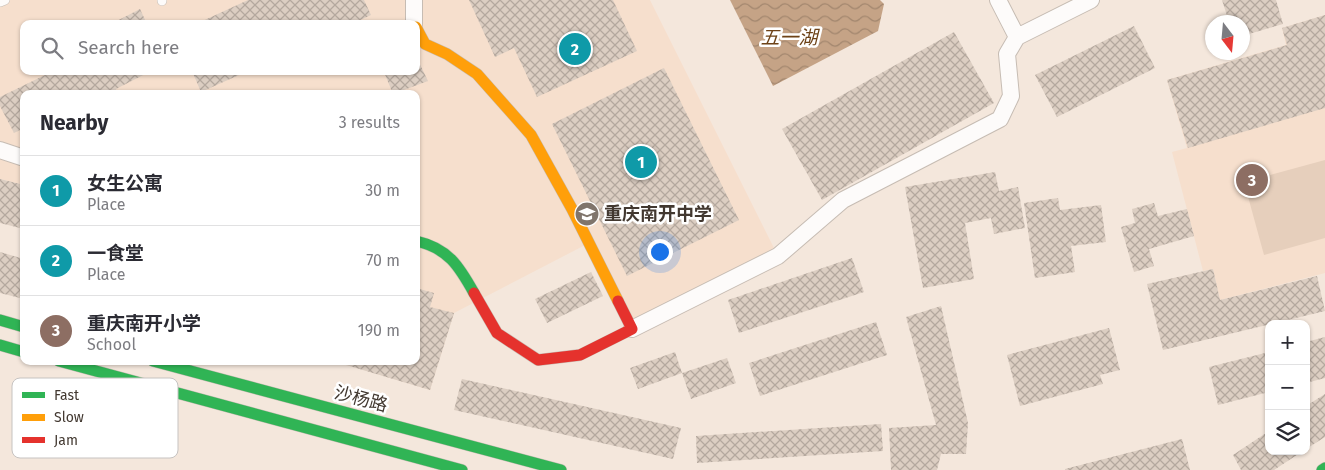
<!DOCTYPE html>
<meta charset="utf-8">
<style>
body{margin:0;font-family:"Fira Sans","Noto Sans SC",sans-serif;background:#f7f7f7;color:#2b2b33}
.controls{position:absolute;right:15px;bottom:15px;display:grid;overflow:hidden;border-radius:10px;box-shadow:0 1px 4px #0004}
.controls button{width:45px;height:45px;display:grid;place-items:center;padding:0;border:0;border-bottom:1px solid #e1e1e2;background:#fff;color:#2b2b33;font:25px sans-serif}
.compass{position:absolute;left:1205px;top:15px;width:45px;height:45px;border-radius:50%;background:#fff;box-shadow:0 1px 4px #0004;rotate:164deg}
.you{position:absolute;left:659px;top:251px;width:18px;height:18px;margin:-12px;border:4px solid #fff;border-radius:50%;background:#1a73e8;box-shadow:0 0 0 8px #1a73e833}
.badge{display:grid;place-items:center;width:32px;height:32px;border-radius:50%;background:#d93025;color:#fff;font-size:16px;font-weight:700}
.pin{position:absolute;translate:-50% -50%;border:2px solid #fff;box-shadow:0 1px 5px #0006}
.list{margin:0;padding:0;list-style:none}
h2{display:flex;justify-content:space-between;align-items:center;height:65px;margin:0;padding:0 20px;font-size:21px}
h2 small{font-size:16px;font-weight:400;color:#7c7c81}
.list li{display:grid;grid-template-columns:32px 1fr auto;gap:15px;align-items:center;box-sizing:border-box;height:70px;padding:0 20px;border-top:1px solid #e1e1e2}
.list b{display:block;font-size:19px;white-space:nowrap}
.list p{margin:0;font-size:16px;white-space:nowrap;color:#7c7c81}
.list em{font-size:16px;font-style:normal;color:#7c7c81}
.icon{flex:none;width:28px;height:28px;fill:none;stroke:currentColor;stroke-width:2;stroke-linecap:round;stroke-linejoin:round}
.map{position:relative;flex:none;width:1325px;height:470px;overflow:hidden}
.search{position:absolute;background:#fff;box-shadow:0 1px 4px #0004;left:20px;top:20px;width:400px;height:55px;display:flex;align-items:center;gap:12px;box-sizing:border-box;padding:0 18px;border-radius:10px;color:#7c7c81;font-size:19px}
.panel{position:absolute;background:#fff;box-shadow:0 1px 4px #0004;left:20px;top:90px;width:400px;height:275px;border-radius:10px}
.map>svg:first-child{display:block}
.built{fill:#f6dfcd;fill-rule:evenodd}
.green{fill:#e6cfbc}
.water{fill:url(#water-waves)}
.building{fill:url(#building-cross-hatch)}
.lines{fill:none;stroke-linecap:round;stroke-linejoin:round}
.lane-casing{stroke:#c6bcb3;stroke-width:10}
.street-casing{stroke:#c6bcb3;stroke-width:18}
.fast-casing{stroke:#c6bcb3;stroke-width:12}
.slow-casing{stroke:#c6bcb3;stroke-width:12}
.jam-casing{stroke:#c6bcb3;stroke-width:12}
.lane{stroke:#fdfbfa;stroke-width:9}
.street{stroke:#fdfbfa;stroke-width:16}
.fast{stroke:#30b455;stroke-width:11}
.slow{stroke:#ff9f0a;stroke-width:11}
.jam{stroke:#e5322d;stroke-width:11}
.labels{text-anchor:middle;stroke-width:5;stroke-linejoin:round;paint-order:stroke}
.poi-label{font-size:18px;font-weight:bold;fill:#423830;stroke:#fff;text-anchor:start}
.street-label{font-size:18px;fill:#423830;stroke:#fff}
.water-label{font-size:19px;font-style:italic;fill:#6d4217;stroke:#fff}
.key{fill:#fff;stroke:#c6c3c1;stroke-width:1}
.key-label{font-size:14px;fill:#423830}
</style>
<div class="map">
<svg width="1325" height="470" viewBox="0 0 1325 470">
<defs>
<pattern id="water-waves" width="16" height="10" patternUnits="userSpaceOnUse" patternTransform="scale(1.25)"><rect width="16" height="10" fill="#c5a386"/><path d="M0 5q4-4 8 0t8 0" fill="none" stroke="#a2866e"/></pattern>
<pattern id="building-cross-hatch" width="8" height="8" patternUnits="userSpaceOnUse" patternTransform="scale(1.25)"><rect width="8" height="8" fill="#dccec2"/><path d="M0 0l8 8M0 8l8-8" fill="none" stroke="#b4a89e"/></pattern>
</defs>
<rect width="100%" height="100%" fill="#f4e7dc"/>
<!-- built -->
<path class="built" d="M0 0H650L778 256 632 329 589 243 454 313 430 390 334 361H416V94H24V185L0 179ZM24 24H416V71H24Z
M1325 15V273L1220 300 1213 269 1203 271 1172 152 1187 148 1167 80 1286 45 1282 28Z"/>
<!-- green -->
<path class="green" d="M1325 160V238L1264 255 1244 182Z"/>
<!-- water -->
<path class="water" d="M730 0H880L884 4 878 31 773 86Z"/>
<!-- building -->
<path class="building" d="M248 0H364L371 15 352 24H196Z
M469 0H613L637 51 537 97 514 48 495 57Z
M1222 0H1276L1283 24 1242 36V22H1229Z
M140 9 147 24H111Z
M1325 15V108L1188 148 1167 80 1287 45 1282 28Z
M1134 26 1155 68 1057 117 1035 75Z
M954 32 994 103 822 200 782 129Z
M416 56 428 81 393 94 384 72 416 71Z
M664 68 739 220 627 276 552 124Z
M45 71H151L116 89 118 94H24V128L14 133 0 106V97L47 74Z
M192 71H248L201 92Z
M995 172 999 191 1018 187 1025 228 994 234 991 218 965 223 974 279 923 288 905 187Z
M0 179 24 185V229L0 223Z
M1058 198 1060 210 1101 205 1106 242 1071 246 1075 272 1035 278 1024 203Z
M1154 203 1158 216 1187 209 1194 236 1149 249 1154 266 1134 272 1121 227 1135 223 1132 209Z
M0 252 24 259V299L0 293Z
M852 258 864 292 739 333 728 300Z
M1213 269 1220 300 1317 276 1325 311 1163 350 1147 284Z
M591 272 603 296 547 323 535 299Z
M416 288 434 293 430 307 454 313 430 390 336 362 416 361Z
M941 306 968 423 966 454H941L937 470H891L889 428 936 425 906 317Z
M876 322 887 355 760 396 749 363Z
M1109 328 1120 370 1100 375 1103 384 1020 406 1007 355Z
M1325 337V378L1306 383V342Z
M675 352 682 373 638 389 630 368Z
M1269 352V392L1218 405 1209 367Z
M727 358 736 383 691 399 682 373Z
M462 379 681 428 673 459 454 410Z
M1325 394V437L1306 449V406Z
M881 424 883 451 697 463 696 436Z
M1269 431V451H1303L1274 470H1241L1233 455Z
M1182 439 1190 470H1065V469Z"/>
<g class="lines">
<defs>
<path id="lane" d="M162 0V1
M0 2 5 0"/>
<path id="street" d="M414 0V24
M998 0 1017 37 1091 0
M0 150 24 158
M632 329 778 256 843 200 1000 119 1011 96 1007 54 1017 37"/>
<path id="fast" d="M416 241C448 248 459 266 474 293
M0 320 24 327
M0 345 24 352
M59 361 462 470
M153 361 561 470
M1322 470 1325 468"/>
<path id="slow" d="M416 27 425 44 447 54 477 74 531 135 572 209 618 301"/>
<path id="jam" d="M474 293 497 333 538 360 580 355 632 329 618 301"/>
</defs>
<!-- lane casing -->
<use href="#lane" class="lane-casing"/>
<!-- street casing -->
<use href="#street" class="street-casing"/>
<!-- fast casing -->
<use href="#fast" class="fast-casing"/>
<!-- slow casing -->
<use href="#slow" class="slow-casing"/>
<!-- jam casing -->
<use href="#jam" class="jam-casing"/>
<!-- lane -->
<use href="#lane" class="lane"/>
<!-- street -->
<use href="#street" class="street"/>
<!-- fast -->
<use href="#fast" class="fast"/>
<!-- slow -->
<use href="#slow" class="slow"/>
<!-- jam -->
<use href="#jam" class="jam"/>
</g>
<!-- icons -->
<defs>
<symbol id="school-disc" viewBox="-11 -11 22 22"><circle r="9.5" fill="#80756c" stroke="#fff"/><path d="M0-5L7-2L0 1L-7-2ZM-4 1L0 2.5L4 1V4Q0 6-4 4Z" fill="#fff"/></symbol>
</defs>
<g fill-rule="evenodd">
<use href="#school-disc" x="573" y="200" width="28" height="28"/>
</g>
<g class="labels">
<!-- poi labels -->
<g class="poi-label">
<text x="604" y="220">重庆南开中学</text>
</g>
<!-- street labels -->
<g class="street-label">
<text transform="translate(361 399) rotate(15)" y="6">沙杨路</text>
</g>
<!-- water labels -->
<g class="water-label">
<text x="789" y="44">五一湖</text>
</g>
</g>
<!-- legend -->
<rect x="12" y="378" width="166" height="80" rx="8" class="key"/>
<rect x="22" y="392" width="23" height="6" fill="#30b455"/>
<rect x="22" y="414" width="23" height="7" fill="#ff9f0a"/>
<rect x="22" y="437" width="23" height="6" fill="#e5322d"/>
<g class="key-label">
<text x="54" y="400">Fast</text>
<text x="54" y="422">Slow</text>
<text x="54" y="445">Jam</text>
</g>
</svg>
<div class="controls">
<button>+</button>
<button>−</button>
<button><svg class="icon" aria-label="layers" viewBox="0 0 24 24"><path d="M12 4l9 5-9 5-9-5zM3 14l9 5 9-5"/></svg></button>
</div>
<svg class="compass" viewBox="-18 -18 36 36"><path d="M0-13l5 13h-10z" fill="#e53935"/><path d="M0 13l5-13h-10z" fill="#7c7c81"/></svg>
<div class="you"></div>
<div class="pin badge" style="left:641px;top:162px;background:#0f9aa8">1</div>
<div class="pin badge" style="left:575px;top:49px;background:#0f9aa8">2</div>
<div class="pin badge" style="left:1252px;top:180px;background:#8d6e63">3</div>
<div class="search"><svg class="icon" aria-label="search" viewBox="0 0 24 24"><circle cx="10" cy="10" r="6"/><path d="M15 15l6 6"/></svg>Search here</div>
<section class="panel">
<h2>Nearby<small>3 results</small></h2>
<ul class="list">
<li><span class="badge" style="background:#0f9aa8">1</span><div><b>女生公寓</b><p>Place</p></div><em>30 m</em></li>
<li><span class="badge" style="background:#0f9aa8">2</span><div><b>一食堂</b><p>Place</p></div><em>70 m</em></li>
<li><span class="badge" style="background:#8d6e63">3</span><div><b>重庆南开小学</b><p>School</p></div><em>190 m</em></li>
</ul>
</section>
</div>
